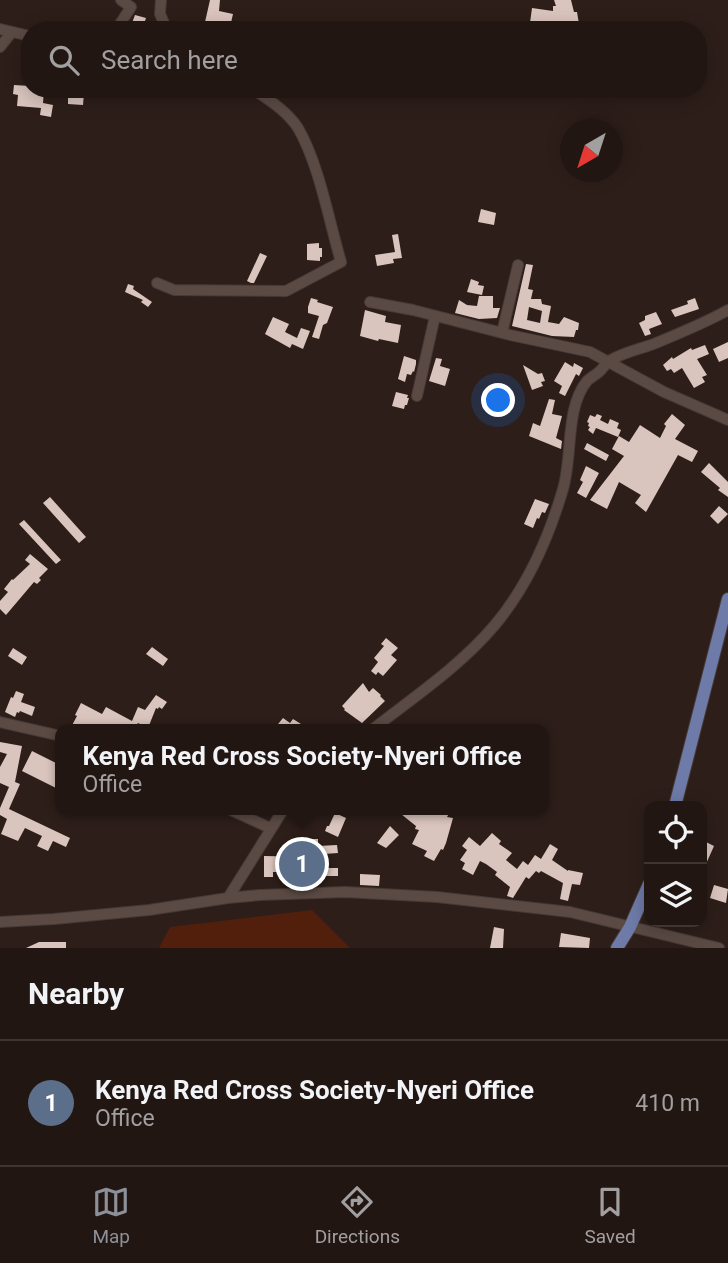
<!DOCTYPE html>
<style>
body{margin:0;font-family:Roboto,sans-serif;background:#2e2321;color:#f1f3f6}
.controls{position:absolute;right:21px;bottom:21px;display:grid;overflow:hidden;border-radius:14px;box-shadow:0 4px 18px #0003}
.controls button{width:63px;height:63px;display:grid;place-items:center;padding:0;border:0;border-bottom:2px solid #3f3533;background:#221613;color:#f1f3f6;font:35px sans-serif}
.compass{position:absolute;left:560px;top:119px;width:63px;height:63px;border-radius:50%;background:#221613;box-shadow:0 4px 18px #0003;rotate:219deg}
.you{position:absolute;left:499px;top:401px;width:24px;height:24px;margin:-18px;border:5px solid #fff;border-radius:50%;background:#1a73e8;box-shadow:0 0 0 10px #1a73e833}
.badge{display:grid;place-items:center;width:46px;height:46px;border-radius:50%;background:#8c9099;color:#fff;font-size:23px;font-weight:700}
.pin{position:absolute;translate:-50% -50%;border:4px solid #fff;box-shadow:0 2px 7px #0006}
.popup{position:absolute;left:55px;top:724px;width:494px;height:91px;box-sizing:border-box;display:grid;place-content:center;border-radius:14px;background:#221613;filter:drop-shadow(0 2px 5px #0005);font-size:23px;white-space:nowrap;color:#a29fa0}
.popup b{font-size:26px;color:#f1f3f6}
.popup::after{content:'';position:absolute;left:50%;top:100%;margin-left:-14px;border:14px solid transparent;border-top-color:#221613}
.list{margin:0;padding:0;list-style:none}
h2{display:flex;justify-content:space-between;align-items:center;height:91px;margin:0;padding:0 28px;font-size:30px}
h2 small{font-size:23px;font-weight:400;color:#a29fa0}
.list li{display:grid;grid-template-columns:46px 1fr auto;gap:21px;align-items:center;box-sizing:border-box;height:126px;padding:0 28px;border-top:2px solid #3f3533}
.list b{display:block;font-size:26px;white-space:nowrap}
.list p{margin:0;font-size:23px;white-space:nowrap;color:#a29fa0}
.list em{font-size:23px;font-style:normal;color:#a29fa0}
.icon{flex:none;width:38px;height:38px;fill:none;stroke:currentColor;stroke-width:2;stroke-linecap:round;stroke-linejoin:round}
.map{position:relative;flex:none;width:728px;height:948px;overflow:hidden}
.search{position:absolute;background:#221613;box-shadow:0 4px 18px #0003;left:21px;right:21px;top:21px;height:77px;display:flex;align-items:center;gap:18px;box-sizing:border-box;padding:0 24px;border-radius:28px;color:#a29fa0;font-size:26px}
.sheet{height:217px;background:#221613}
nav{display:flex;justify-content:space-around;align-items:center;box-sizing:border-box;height:98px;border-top:2px solid #3f3533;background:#221613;font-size:19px;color:#a29fa0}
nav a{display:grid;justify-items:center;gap:4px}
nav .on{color:#8c9099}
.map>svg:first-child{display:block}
.green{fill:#511f0c}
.building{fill:#dac5be;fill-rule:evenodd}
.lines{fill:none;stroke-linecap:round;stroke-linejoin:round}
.minor-casing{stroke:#463936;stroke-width:12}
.major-casing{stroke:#463936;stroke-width:14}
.minor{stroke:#5b4a44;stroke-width:10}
.major{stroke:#6e7ba8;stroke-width:12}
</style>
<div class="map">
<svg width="728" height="948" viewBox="0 0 728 948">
<rect width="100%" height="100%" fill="#2d1e19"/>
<!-- green -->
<path class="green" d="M312 910 350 948H159L170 927Z"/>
<!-- building -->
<path class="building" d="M210 0H220L219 11 233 14 230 27 205 22Z
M554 0H571L574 12H577L580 30 554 29V23L540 22 539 30H529L532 8 553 11V6H556Z
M135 15 146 18 142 30 130 28Z
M14 85 30 86V89L44 90 43 103 53 105 51 117 40 115 41 108 17 106 18 95 13 94Z
M68 89H76V92L84 93 83 105 68 104Z
M481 209 496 213 494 225 478 222Z
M398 234 402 258 393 259 394 263 377 266 375 255 395 252 392 235Z
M319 243V248H322V257H320V261L307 260V244Z
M260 253 267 256 254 283H251L247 281Z
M526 264 533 265 528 289 533 290 531 299H541L542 304 551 306 548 322 559 324 564 317 579 323 578 330H576L574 337 552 336 512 326ZM529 307 542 311 540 323 527 320Z
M471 279 479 282 478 285 484 286 482 295 467 292Z
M128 284 134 286 133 289 152 302 148 307 141 302 143 300 125 292Z
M479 296H493V308H500L497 318 479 319 455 313 459 300 467 305 477 306Z
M311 298 318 300 317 302 333 307 327 323 323 325 319 339 312 337 319 316 308 313V307Z
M695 298 699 309 675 317 671 310 688 304 687 301Z
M365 310 386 316 385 322 401 325 398 343 379 339 378 341 360 336Z
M656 312 662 324 649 329 651 334 645 336 639 323 645 320V316Z
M273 317 289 324 285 332 297 338 301 328 310 331 303 349 292 344 290 348 265 334Z
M728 342V358L719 362 713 349Z
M705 345 709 354 697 359 707 375 702 377 705 382 694 388 682 368 674 373 671 369 667 371 663 365 672 357 673 359 691 348 692 350Z
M404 356 416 360V364L414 372 413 371 411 375 407 374 405 382 398 379Z
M436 358 442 359 440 366 450 369 445 386 429 381Z
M565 362 573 367 574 363 583 368 579 376 576 374 565 396 559 393 562 386 554 381Z
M523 365 538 374 542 373 545 381 541 382 543 386 532 390Z
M396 392 408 395 407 398H409L407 405H405L404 409 392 406Z
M549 399 555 400 552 414 562 416 556 438 562 441 561 449 529 436 533 423 540 426Z
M597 414 602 416 600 420 608 424 610 419 619 423 617 428 621 430 618 437 596 428 593 434 588 430 590 427 588 426 589 423 587 422 590 415 595 417Z
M672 414 685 425 675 439 698 451 692 462 678 455 646 512 635 503 641 495 619 482 607 509 590 500 624 456 612 449 619 436 629 442 640 425 660 438 666 426 664 424Z
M587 443 609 455 606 461 584 449Z
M709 463 728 482V497L718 490 720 488 701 472Z
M586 466 599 473 586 498 577 493 583 482 580 480Z
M50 497 86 537 79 543 43 503Z
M535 499 549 504 545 513 542 512 539 519 537 518 533 528 524 524Z
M719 506 728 514 718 524 710 516Z
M24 520 61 560 56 564 19 524Z
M30 554 48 569 39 578 41 580 37 584 34 582 6 615 0 609V601L8 592 4 589 12 579 13 580 30 564 25 560Z
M386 638 398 648 391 655 397 660 383 676 378 672 376 675 371 671 378 662 374 658 384 646 381 644Z
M152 647 168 659 163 666 146 654Z
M13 648 27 657 22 665 8 656Z
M363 683 369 692 373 688 381 695 380 696 385 701 362 723 344 710 345 709 342 706Z
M16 691 24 694 21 702 35 707 32 716 20 711 19 713 17 712 15 717 5 712 11 697 13 698Z
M156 695 167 702 162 709 159 707 158 709 156 708 148 728 138 723 134 729H70L77 716 75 715 81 703 102 714 106 707 132 721 138 707 145 710Z
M283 718 290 723 293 719 309 729H274Z
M0 742 22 746 15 782 20 784 9 809 70 838 66 847 53 841 48 851 37 846 42 836 25 828 18 841 1 834 7 819 0 815V808L9 787 0 783V767L7 754 0 752Z
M32 751 60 765V790L22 771Z
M405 810H451L447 817 453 818 446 843 443 850 441 849 434 861 424 856 427 851 412 844 419 830 415 829 416 826 401 814Z
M335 813 346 818 338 837 325 831 327 826H329Z
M390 826 399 835 386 848 377 843Z
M492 833 501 841 499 844 512 853 506 860 517 869 523 861 528 865 535 855 541 859 550 844 558 849 552 860 568 871V870L583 873 580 885 572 884 568 901 560 899 563 883 541 871 539 873 536 871 529 879 526 877 513 898 507 896 510 887 495 875 497 872 486 864 480 861 473 875 462 869 465 863 460 860 467 850 462 846 469 837 480 846Z
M310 839H318V846L337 845 338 853 310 855Z
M702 840 714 846 702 873Z
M264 856 313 857V872H273V877H264Z
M313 868H338V876H314Z
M360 874 380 875 379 886 360 885Z
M714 885 728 889 726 903 710 898Z
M494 927 504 929 503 948H490Z
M561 933 590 938 589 948 559 947Z
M39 942H66V948H26Z"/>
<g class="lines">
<defs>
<path id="minor" d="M161 0 160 14 167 30
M0 29 30 36
M116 30 131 7 121 0
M0 47 12 32
M157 283 174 290 286 291 341 262C329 221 319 164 298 128 287 111 269 100 253 89
M370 302 413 310 510 335 590 352 664 392 728 420
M502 333 518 265
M417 396 435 316
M0 722 61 736
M373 729C414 697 460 666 494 626 527 587 549 537 563 489 573 455 565 408 587 381 591 377 596 375 600 371 603 368 606 363 611 360 624 352 641 349 656 343 680 333 705 323 728 310
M231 810 270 828
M228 898 283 810
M0 922 54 919 149 910 228 898 260 895 345 892 437 897 570 912 719 948"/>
<path id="major" d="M675 806 728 599
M617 948 630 927 649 884"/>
</defs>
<!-- minor casing -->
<use href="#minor" class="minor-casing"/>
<!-- major casing -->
<use href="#major" class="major-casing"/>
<!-- minor -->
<use href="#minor" class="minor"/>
<!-- major -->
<use href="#major" class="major"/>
</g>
</svg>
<div class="controls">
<button><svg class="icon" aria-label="locate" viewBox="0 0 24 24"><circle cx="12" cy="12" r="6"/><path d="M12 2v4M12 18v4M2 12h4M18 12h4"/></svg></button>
<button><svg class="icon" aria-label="layers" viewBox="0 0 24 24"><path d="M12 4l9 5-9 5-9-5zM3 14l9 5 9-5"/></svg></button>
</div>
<svg class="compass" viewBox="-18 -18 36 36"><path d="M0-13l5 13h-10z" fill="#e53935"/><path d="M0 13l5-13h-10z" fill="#a29fa0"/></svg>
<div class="you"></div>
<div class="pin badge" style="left:302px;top:864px;background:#5c6f8a">1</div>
<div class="popup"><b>Kenya Red Cross Society-Nyeri Office</b>Office</div>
<div class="search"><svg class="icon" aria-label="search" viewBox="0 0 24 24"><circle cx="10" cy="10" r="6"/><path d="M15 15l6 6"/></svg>Search here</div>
</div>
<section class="sheet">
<h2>Nearby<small></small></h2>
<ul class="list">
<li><span class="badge" style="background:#5c6f8a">1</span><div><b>Kenya Red Cross Society-Nyeri Office</b><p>Office</p></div><em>410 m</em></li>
</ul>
</section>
<nav>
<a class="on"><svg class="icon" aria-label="map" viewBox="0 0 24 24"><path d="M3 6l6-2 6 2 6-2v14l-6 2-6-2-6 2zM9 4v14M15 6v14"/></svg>Map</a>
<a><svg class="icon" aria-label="directions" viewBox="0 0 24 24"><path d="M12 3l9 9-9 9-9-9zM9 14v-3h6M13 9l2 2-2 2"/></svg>Directions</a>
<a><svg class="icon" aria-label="saved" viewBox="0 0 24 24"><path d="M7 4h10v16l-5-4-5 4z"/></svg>Saved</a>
</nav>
